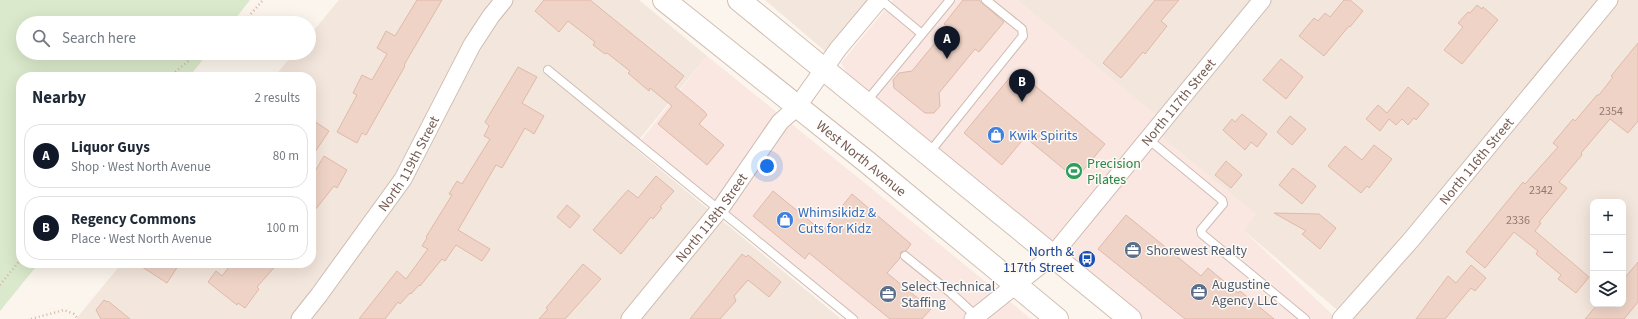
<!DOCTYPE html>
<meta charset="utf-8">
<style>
body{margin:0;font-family:"Source Sans 3",sans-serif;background:#f6f6f7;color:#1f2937}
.controls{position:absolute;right:12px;bottom:12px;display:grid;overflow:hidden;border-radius:8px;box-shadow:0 4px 16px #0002}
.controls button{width:36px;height:36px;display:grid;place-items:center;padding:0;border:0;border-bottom:1px solid #e0e1e3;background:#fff;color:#1f2937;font:20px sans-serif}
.you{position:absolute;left:767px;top:166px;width:14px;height:14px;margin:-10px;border:3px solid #fff;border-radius:50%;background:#1a73e8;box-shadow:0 0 0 6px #1a73e833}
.badge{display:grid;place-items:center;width:26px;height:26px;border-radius:50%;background:#111827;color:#fff;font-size:13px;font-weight:700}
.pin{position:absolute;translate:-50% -33px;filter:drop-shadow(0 1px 2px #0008)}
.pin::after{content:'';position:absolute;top:21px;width:14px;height:12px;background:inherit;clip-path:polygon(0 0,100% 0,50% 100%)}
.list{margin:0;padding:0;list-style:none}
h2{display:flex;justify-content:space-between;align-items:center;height:52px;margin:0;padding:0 16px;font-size:17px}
h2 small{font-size:13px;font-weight:400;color:#747a83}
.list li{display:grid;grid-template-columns:26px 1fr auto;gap:12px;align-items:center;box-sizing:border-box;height:64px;margin:0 8px 8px;padding:0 8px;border:1px solid #e0e1e3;border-radius:16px}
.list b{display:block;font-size:15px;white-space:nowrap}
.list p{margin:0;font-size:13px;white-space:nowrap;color:#747a83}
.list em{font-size:13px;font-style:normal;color:#747a83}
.icon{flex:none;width:22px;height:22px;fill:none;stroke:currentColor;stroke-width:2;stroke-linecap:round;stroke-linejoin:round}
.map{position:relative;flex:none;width:1638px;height:319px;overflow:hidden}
.search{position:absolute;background:#fff;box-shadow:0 4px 16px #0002;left:16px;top:16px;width:300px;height:44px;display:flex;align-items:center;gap:10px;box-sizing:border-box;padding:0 14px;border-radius:22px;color:#747a83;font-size:15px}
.panel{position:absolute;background:#fff;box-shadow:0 4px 16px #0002;left:16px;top:72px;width:300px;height:196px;border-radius:16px}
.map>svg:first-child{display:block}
.residential{fill:#f3e6dc;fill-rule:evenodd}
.commercial{fill:#fbe7e2}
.green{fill:#dae9cb}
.building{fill:#efd3c6;stroke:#e0b9a8}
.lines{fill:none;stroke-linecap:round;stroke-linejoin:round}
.service-casing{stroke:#cebcb2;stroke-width:10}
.minor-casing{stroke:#cebcb2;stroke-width:19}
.secondary-casing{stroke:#d3beb2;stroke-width:24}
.path{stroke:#d5b6a9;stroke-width:2.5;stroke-dasharray:1 3;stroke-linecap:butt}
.service{stroke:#fff;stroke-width:8}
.minor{stroke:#fff;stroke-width:17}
.secondary{stroke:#fff;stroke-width:22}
.labels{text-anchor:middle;stroke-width:3;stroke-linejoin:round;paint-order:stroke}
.number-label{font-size:12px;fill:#94796e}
.street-label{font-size:14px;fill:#765b50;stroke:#fef9f3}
.shop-label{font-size:14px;fill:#366cbe;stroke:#fef9f3;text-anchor:start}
.leisure-label{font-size:14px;fill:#27864d;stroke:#fef9f3;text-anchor:start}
.service-label{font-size:14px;fill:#4e5e75;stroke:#fef9f3;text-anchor:start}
.transit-label{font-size:14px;fill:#164399;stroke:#fef9f3;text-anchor:end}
</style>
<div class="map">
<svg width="1638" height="319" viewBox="0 0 1638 319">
<rect width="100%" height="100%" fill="#fcf5ed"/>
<!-- residential -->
<path class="residential" d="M339 0H639L707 56 633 147 841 319H76L122 263H311V77H274L294 53H309V36Z
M765 0H867L826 52Z
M1017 0H1638V319H1348L1243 230 1255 214 1154 131 1162 121ZM1593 202H1623V304H1593Z"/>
<!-- commercial -->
<path class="commercial" d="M893 0H1017L1163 121 1155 132 1256 214 1243 230 1337 319H1130L865 103 841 63Z
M707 56 871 188 1031 319H853L639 143Z"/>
<!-- green -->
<path class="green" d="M0 0H250L232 23H23V53H208L189 77H21V263H39L0 311Z"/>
<!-- building -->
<path class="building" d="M417 0H442L404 65 405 66 366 135 362 133 357 143 337 132 357 95 353 93 362 75 372 80 387 54 377 48 386 31 395 36Z
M544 0H590L684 76 675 87 704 111 707 115 699 124 724 145 707 165 658 124 672 106 650 88 649 91 628 73 630 71 607 53 605 54 593 45 595 42 568 21 559 32 535 11Z
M963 0H979L1004 22 979 52 975 49 939 93 940 106 934 113H925L894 88 893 80 899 73 912 71 948 27 944 24Z
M1155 0H1179L1161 21 1167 26 1145 54 1143 52 1121 78 1103 63Z
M1344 0H1350L1363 11 1350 27 1349 26 1324 56 1299 36 1314 18 1318 21 1325 13 1330 17Z
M1477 5 1482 9 1483 7 1498 20 1462 64 1444 50 1463 27 1458 23 1468 12 1470 13Z
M1638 43V121L1628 133 1610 119 1581 153 1582 155 1559 182 1567 188 1539 222 1541 223 1535 231 1589 277 1576 293 1558 279 1561 275 1536 254 1538 251 1514 232 1485 268 1466 252 1510 198 1523 182 1525 184 1558 147 1553 143 1573 119 1575 121 1597 95H1599L1613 77 1611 76Z
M1281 59 1303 77 1286 99 1263 80Z
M518 67 537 77 522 103 544 116 534 134 525 128 502 168 496 165 458 230 490 249 482 261 456 245 445 261 442 259 420 286 419 285 411 294 410 293 400 304 398 302 385 319H359L397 271 406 279 428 249 422 246 427 238 426 237 452 195 449 194 457 181 462 184 490 139 484 136 489 126 485 122Z
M1016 70 1105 144 1076 179 1025 137 1002 165 964 133Z
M1408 87 1429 104 1416 120 1414 118 1408 125 1402 119 1396 125 1389 119 1380 131 1366 119 1378 105 1387 113Z
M1242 114 1267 134 1257 147 1251 142 1245 150 1223 130 1232 119 1235 122Z
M1290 116 1306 129 1292 145 1277 132Z
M311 119 329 131 311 158Z
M1374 145 1392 159 1369 188 1367 186 1361 193 1328 166 1345 146 1362 160Z
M324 156 347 170 337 188 334 186 311 215V178Z
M1226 161 1242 175 1231 188 1215 175Z
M1293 168 1316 186 1302 204 1279 185Z
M656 176 674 191 660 207 662 208 653 219 651 217 621 254 593 230 628 190 638 198Z
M773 191 822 231 852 194 911 244 906 251 901 252 900 258 887 273 931 309 922 319H890L809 253 805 259 753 216Z
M567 205 580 216 570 228 557 217Z
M1274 213 1319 214 1336 228 1320 249 1302 234 1306 231Z
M1126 215 1201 276 1208 268 1238 293 1240 291 1274 319H1185L1098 249Z
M742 254 746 257 748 255 781 282 769 297 748 280 734 296 736 301 720 319H690Z
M1638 262V302L1624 319H1585L1598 304H1623V280Z
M136 263H180L167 283Z
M232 263H278L257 287 259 289 245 308 238 303 237 305 208 282 216 271 222 276Z
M583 264 601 279 565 319H539L548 309 546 308Z
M1471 265 1486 278 1475 291 1471 288 1445 319H1416L1448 276 1456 283Z
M104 300 107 302 108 301 130 319H101L96 310Z"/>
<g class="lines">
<defs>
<path id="service" d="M881 0 922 34
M548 70 853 319
M866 102 950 0
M1148 139 1222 200 1223 204 1201 230 1202 234 1305 319
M929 153 1023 36 1022 29 986 0
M905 256 951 293 978 318"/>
<g id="minor">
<path id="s1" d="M300 319 319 295 403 179 472 45 491 16 504 0"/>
<path id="s2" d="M630 319 720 209 780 122 797 107 838 49 879 0"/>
<path id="s3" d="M973 319 1052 256 1262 0"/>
<path id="s4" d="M1341 319 1411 240 1609 0"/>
</g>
<g id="secondary">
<path id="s5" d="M664 0 867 162 1057 319"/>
<path d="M739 0 1130 319"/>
</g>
</defs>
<!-- service casing -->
<use href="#service" class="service-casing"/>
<!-- minor casing -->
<use href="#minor" class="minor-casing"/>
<!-- secondary casing -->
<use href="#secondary" class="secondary-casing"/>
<!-- path -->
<path class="path" d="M243 23 263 0
M169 77 198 53
M0 285 21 259
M31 319 64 310 74 314 78 319"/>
<!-- service -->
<use href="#service" class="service"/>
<!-- minor -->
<use href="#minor" class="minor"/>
<!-- secondary -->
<use href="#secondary" class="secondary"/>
</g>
<!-- icons -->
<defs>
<symbol id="shop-disc" viewBox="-11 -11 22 22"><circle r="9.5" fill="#3f7fe0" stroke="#fef9f3"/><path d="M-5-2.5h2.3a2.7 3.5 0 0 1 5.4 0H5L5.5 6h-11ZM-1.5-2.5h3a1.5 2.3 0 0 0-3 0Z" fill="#fff"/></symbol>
<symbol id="stadium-disc" viewBox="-11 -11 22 22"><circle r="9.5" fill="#2e9e5b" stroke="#fef9f3"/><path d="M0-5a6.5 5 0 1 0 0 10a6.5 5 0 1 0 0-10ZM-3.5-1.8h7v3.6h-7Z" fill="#fff"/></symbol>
<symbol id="office-disc" viewBox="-11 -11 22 22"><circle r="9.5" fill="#5c6f8a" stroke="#fef9f3"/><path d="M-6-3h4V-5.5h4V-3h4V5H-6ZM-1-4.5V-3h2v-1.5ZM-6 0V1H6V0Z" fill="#fff"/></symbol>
<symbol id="bus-disc" viewBox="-11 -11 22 22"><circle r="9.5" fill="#1a4fb4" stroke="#fef9f3"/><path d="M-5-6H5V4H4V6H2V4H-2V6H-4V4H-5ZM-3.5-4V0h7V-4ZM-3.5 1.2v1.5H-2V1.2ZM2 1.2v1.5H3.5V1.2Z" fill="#fff"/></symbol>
</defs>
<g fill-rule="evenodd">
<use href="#shop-disc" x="986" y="125" width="20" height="20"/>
<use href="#stadium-disc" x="1064" y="161" width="20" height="20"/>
<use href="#shop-disc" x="775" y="210" width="20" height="20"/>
<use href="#office-disc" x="1123" y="240" width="20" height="20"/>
<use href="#bus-disc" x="1077" y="249" width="20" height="20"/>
<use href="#office-disc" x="1189" y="282" width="20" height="20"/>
<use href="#office-disc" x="878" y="284" width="20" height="20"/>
</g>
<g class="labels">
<!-- number labels -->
<g class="number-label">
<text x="1611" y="115">2354</text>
<text x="1541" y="194">2342</text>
<text x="1518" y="224">2336</text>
</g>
<!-- street labels -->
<g class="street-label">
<text dy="5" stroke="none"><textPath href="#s3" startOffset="300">North 117th Street</textPath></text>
<text dy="5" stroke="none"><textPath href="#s5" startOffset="253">West North Avenue</textPath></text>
<text dy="5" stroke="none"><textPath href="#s4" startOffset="208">North 116th Street</textPath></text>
<text dy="5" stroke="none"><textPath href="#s1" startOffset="190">North 119th Street</textPath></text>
<text dy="5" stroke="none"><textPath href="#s2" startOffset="130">North 118th Street</textPath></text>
</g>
<!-- shop labels -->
<g class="shop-label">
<text x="1009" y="140">Kwik Spirits</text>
<text x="798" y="217">Whimsikidz &amp;<tspan x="798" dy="16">Cuts for Kidz</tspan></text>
</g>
<!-- leisure labels -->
<g class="leisure-label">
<text x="1087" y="168">Precision<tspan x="1087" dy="16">Pilates</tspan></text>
</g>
<!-- service labels -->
<g class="service-label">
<text x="1146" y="255">Shorewest Realty</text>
<text x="1212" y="289">Augustine<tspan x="1212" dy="16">Agency LLC</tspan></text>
<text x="901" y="291">Select Technical<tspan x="901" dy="16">Staffing</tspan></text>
</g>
<!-- transit labels -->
<g class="transit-label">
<text x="1074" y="256">North &amp;<tspan x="1074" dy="16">117th Street</tspan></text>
</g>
</g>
</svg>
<div class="controls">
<button>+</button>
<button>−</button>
<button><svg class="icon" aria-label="layers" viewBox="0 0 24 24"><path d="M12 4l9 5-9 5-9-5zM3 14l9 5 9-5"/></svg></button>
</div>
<div class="you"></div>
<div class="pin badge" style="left:947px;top:59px">A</div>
<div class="pin badge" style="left:1022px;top:102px">B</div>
<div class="search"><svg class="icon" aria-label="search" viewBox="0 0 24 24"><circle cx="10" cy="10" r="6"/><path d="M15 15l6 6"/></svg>Search here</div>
<section class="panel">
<h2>Nearby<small>2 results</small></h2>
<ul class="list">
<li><span class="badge">A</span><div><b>Liquor Guys</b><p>Shop · West North Avenue</p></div><em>80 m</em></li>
<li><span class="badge">B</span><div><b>Regency Commons</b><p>Place · West North Avenue</p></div><em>100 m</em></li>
</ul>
</section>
</div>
